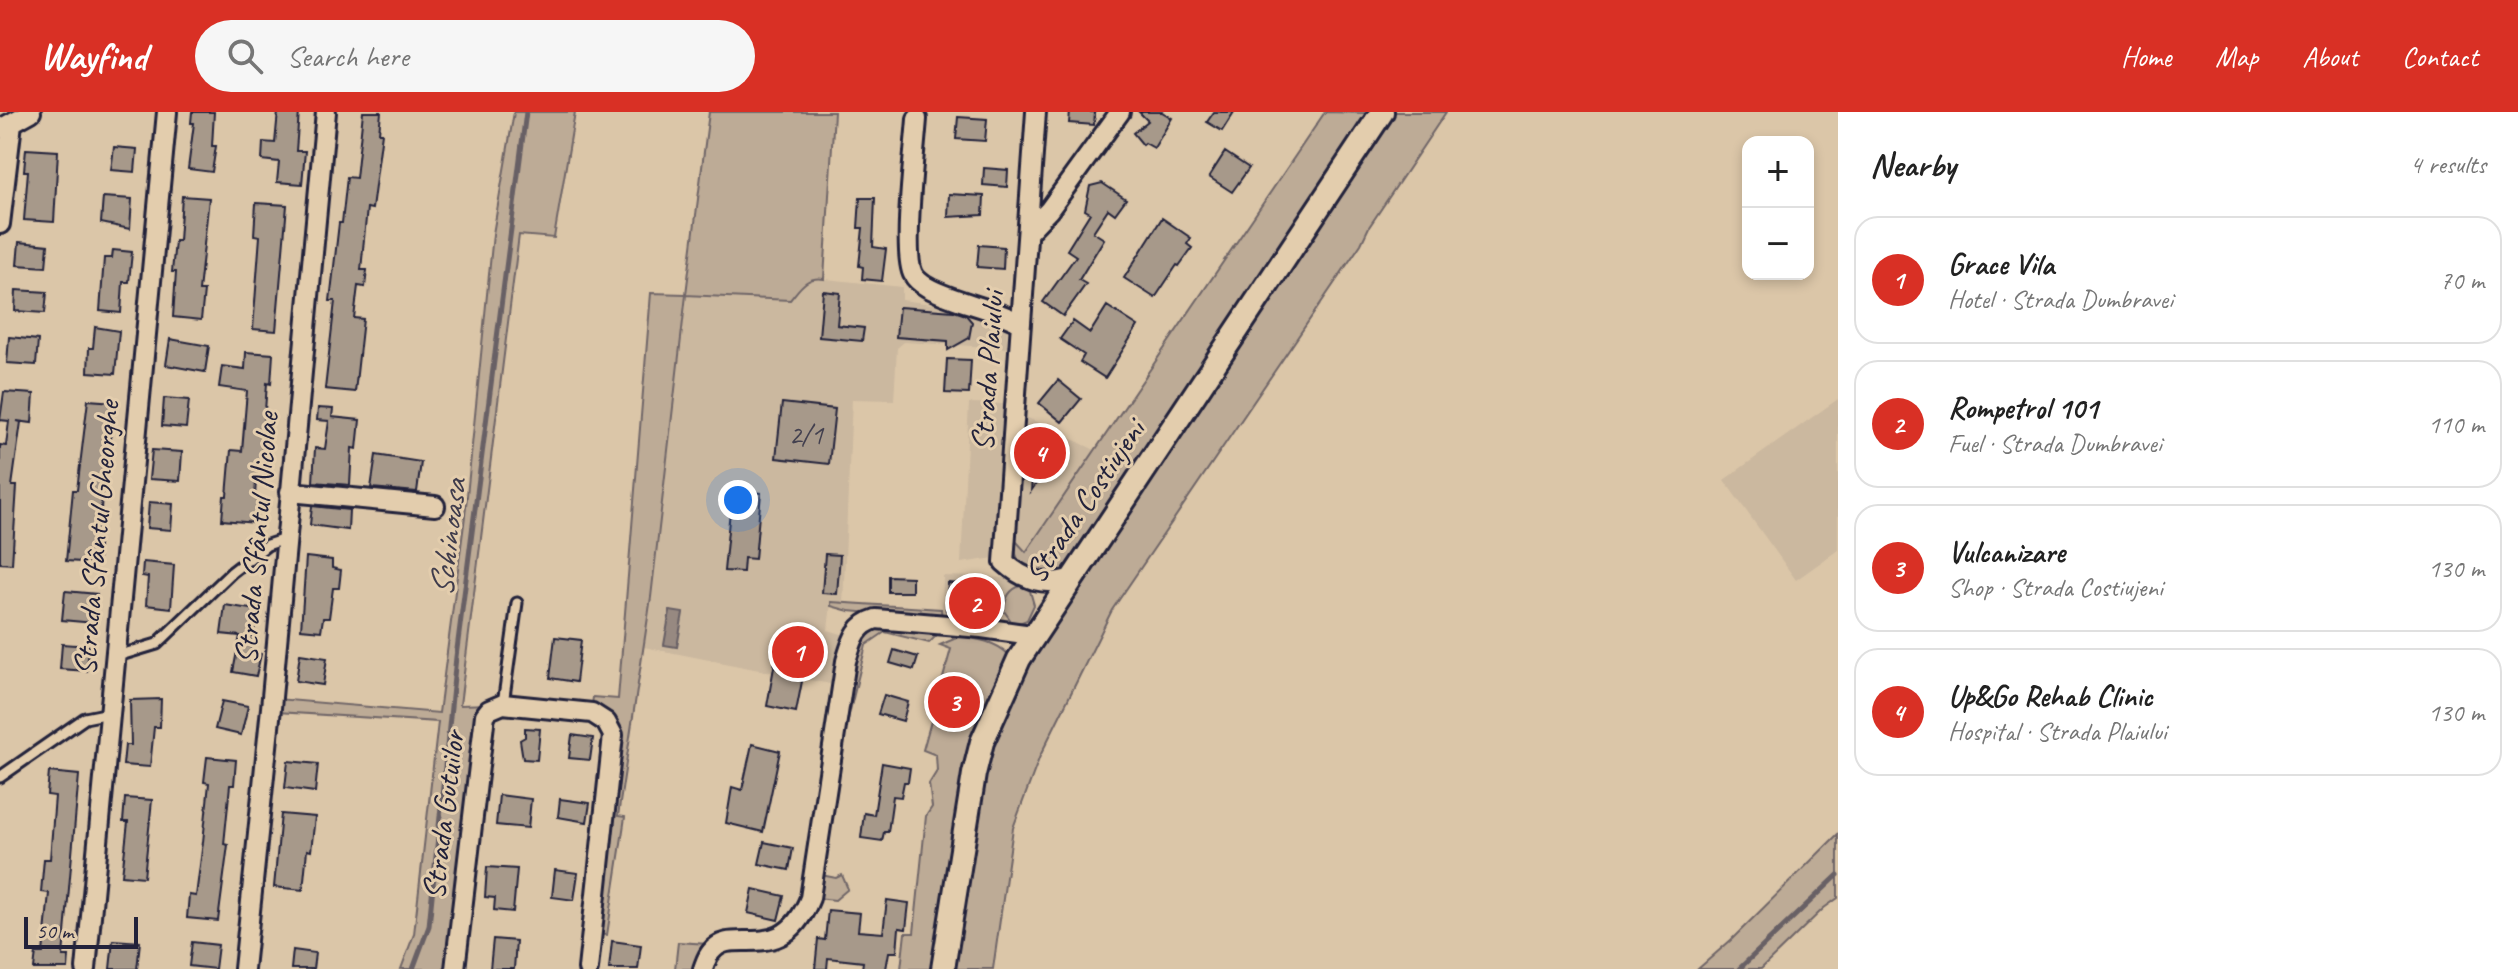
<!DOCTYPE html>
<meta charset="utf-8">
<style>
body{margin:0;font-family:Caveat,sans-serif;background:#f6f6f6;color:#222}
.controls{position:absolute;right:24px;top:24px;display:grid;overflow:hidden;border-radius:16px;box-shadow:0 4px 12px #0003}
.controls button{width:72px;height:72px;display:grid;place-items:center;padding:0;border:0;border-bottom:2px solid #e0e0e0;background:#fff;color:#222;font:40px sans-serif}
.scale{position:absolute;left:24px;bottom:20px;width:114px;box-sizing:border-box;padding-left:8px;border:4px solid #22223b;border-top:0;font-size:22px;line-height:28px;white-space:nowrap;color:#22223b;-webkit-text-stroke:6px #e3cdad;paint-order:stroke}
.you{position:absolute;left:738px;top:388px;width:28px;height:28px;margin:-20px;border:6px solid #fff;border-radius:50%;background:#1a73e8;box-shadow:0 0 0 12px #1a73e833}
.badge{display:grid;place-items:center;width:52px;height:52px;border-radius:50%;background:#d93025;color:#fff;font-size:26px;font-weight:700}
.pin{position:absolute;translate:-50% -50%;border:4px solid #fff;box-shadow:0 2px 8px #0006}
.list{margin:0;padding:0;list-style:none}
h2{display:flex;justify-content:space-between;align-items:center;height:104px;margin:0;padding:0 32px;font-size:34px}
h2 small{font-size:26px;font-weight:400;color:#767676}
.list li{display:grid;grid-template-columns:52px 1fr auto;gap:24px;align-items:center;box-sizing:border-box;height:128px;margin:0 16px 16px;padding:0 16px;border:2px solid #e0e0e0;border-radius:24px}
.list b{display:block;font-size:30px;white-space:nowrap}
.list p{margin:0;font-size:26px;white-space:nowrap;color:#767676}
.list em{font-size:26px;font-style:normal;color:#767676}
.icon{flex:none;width:44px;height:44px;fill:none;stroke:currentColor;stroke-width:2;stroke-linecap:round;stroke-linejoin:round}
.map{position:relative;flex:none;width:1838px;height:857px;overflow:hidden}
header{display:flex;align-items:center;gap:48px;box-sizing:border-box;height:112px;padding:0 40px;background:#d93025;color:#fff}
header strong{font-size:38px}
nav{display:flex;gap:44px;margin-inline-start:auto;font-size:28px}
.search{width:560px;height:72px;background:#f6f6f6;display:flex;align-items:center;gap:20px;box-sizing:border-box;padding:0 28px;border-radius:44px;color:#767676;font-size:30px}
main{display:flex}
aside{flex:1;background:#fff}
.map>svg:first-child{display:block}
.built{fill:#cbb89f}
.green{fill:#bdab96;stroke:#706668;stroke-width:2}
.water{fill:#978981;stroke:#686065;stroke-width:2}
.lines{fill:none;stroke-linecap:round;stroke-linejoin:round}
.stream{stroke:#686065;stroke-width:5}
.building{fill:#a7998a;stroke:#22223b;stroke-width:2}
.service-casing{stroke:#22223b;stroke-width:15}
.minor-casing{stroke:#22223b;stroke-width:24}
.tertiary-casing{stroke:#22223b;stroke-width:28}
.service{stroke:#e3cdad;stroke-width:9}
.minor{stroke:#e3cdad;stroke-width:18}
.tertiary{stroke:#e3cdad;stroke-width:22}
.labels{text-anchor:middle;stroke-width:6;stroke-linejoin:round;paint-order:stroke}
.number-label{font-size:28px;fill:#43404f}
.street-label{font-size:32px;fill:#22223b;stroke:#e3cdad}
.water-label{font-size:34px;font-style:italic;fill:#3f3c4c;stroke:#e3cdad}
</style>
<header>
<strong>Wayfind</strong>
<div class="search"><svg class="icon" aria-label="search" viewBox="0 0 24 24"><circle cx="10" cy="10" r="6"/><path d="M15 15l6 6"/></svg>Search here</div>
<nav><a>Home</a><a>Map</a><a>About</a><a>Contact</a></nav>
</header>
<main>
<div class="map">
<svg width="1838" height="857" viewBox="0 0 1838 857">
<rect width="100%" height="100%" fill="#dbc6a8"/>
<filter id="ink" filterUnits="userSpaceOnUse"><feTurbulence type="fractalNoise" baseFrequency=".0125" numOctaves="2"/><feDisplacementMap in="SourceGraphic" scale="16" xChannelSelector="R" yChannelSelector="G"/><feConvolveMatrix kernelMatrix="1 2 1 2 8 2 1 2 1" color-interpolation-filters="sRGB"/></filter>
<g filter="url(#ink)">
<!-- built -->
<path class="built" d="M816 166 902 175V188L975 198 998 207 1007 215V236L904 230 897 236 894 288 852 287 843 493 831 491 828 518 845 523 835 573 644 535 686 182 789 188 806 169Z
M1838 287V438L1796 468 1724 368Z
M969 291 1004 292 995 446 961 451Z
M1024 304 1095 338 1026 440 1016 429Z
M943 464 1014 466 1023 473 1014 476V513L942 507Z"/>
<!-- green -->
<path class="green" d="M514 0H575L554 126 519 123 460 593 489 592 448 857H401L414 822 438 610 277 600V587L439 601 465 404 493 122Z
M709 0H834L824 167C806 164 800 176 790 188L686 183 651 485 618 704 625 705 607 823 597 822 615 648 592 593 593 585 618 587 651 181 686 182Z
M1325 0 1368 1 1061 460C1037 460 1011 460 1016 429L1026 440Z
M1395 0H1446L1369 115 1361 132 1112 498 1040 644 1013 716 993 857H954L983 668 1002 606 1032 546 1229 246Z
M1023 473 1030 479 1034 493 1027 508 1014 513 1004 499C1005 486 1009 477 1023 473Z
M831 490 941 497 942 507 849 499 831 494Z
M871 516 942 518 929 531 885 520 866 533 846 615 843 644 837 643 850 547Z
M961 524C978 527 996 530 1008 542L991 582 969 643 935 857H901L905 821H914L926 704 932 695 929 672 937 659 936 643 923 638 951 537 940 533Z
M1838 722V786L1824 796 1761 857H1698L1731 828Z
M821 763 836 766 842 763 848 777 835 788 817 786Z
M678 830 708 832 698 857H675Z"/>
<!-- water -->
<path class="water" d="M670 499 683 501 677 535 664 533Z"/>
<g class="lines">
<!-- stream -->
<path class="stream" d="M413 857 429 814 456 545 526 0
M1739 857 1838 763"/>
</g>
<!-- building -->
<path class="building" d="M192 0H214L212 34H216L212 60 188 57 194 11H191Z
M278 0H299L296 39H305L302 72 277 70 279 50 262 48 263 30 275 31Z
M363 0H381L379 21H382L372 97 367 96 361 158H367L365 175 358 174 354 206 363 207 355 280 325 277 335 189H330L339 111H342L347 65 356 66Z
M1070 0H1095L1094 13 1069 11Z
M1139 0H1162L1172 6 1154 36 1145 31 1143 33 1133 21 1148 9Z
M1214 0H1234L1222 19 1207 10Z
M958 5 987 7 985 29 956 27Z
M114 35 137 37 135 60 111 58Z
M26 37 58 39 54 110 24 108 28 59H24Z
M1225 40 1249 56 1232 80 1209 65Z
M984 56 1008 58 1007 75 983 73Z
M1102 71 1126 87 1115 102 1108 97 1093 120 1104 127 1079 168 1086 172 1063 204 1043 190 1076 144 1067 138 1090 101 1085 98 1090 74Z
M949 82 984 84 983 103 948 105Z
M182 84 209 86 199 179H204L201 208 173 205 176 160H172L175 129H179Z
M103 85 132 87 130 117 101 111Z
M860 86H875L873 135 886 137 882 169 862 167 863 155 859 154 863 116H858Z
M256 91 287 93 276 219 253 217 260 124 254 123Z
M1162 106 1191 126 1187 132 1192 136 1179 154 1177 153 1155 186 1124 166Z
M19 130 48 133 46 155 17 153Z
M979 133 1004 135 1003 157 977 155Z
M113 138 132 140 129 170H123L121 201 100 199 104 146H112Z
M16 178 47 180 45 201 15 199Z
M823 179 840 181 837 213 864 216 862 229 819 225Z
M1107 194 1138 214 1105 266 1080 250 1084 243 1060 227 1073 209 1090 221Z
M899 195 954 199 966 203 972 210 969 226 948 238V229L896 225Z
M95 215 119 219 115 262 88 260 89 236H93Z
M9 225 38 228 36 253 7 251Z
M170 227 209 234 205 260 166 253Z
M246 240 273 242 271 272 267 271 262 341H265L263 367H256L255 385 258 386 256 411 222 408 224 384H227L231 338 242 339 247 279 219 275 222 254 245 257Z
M947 247 971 248 969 282 945 281Z
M1058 268 1081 287 1062 310 1039 291Z
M4 280 34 282 32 311 17 309 21 310 12 374H17L12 452 0 451V333L6 334 9 309 0 308Z
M164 286 189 288 186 316 162 314Z
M88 288 115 290 106 362H103L98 451 66 449 73 378H77Z
M782 291 835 297 829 352 776 346Z
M318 296 333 297 332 305 360 308 357 337 352 336 350 373 313 370 315 336 325 337 329 309 317 308Z
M1036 318 1064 331 1031 379Z
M152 338 182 340 180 369 149 367Z
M376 343 421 350 417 380 371 376Z
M732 378 761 381 755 447 744 446 743 460 724 459Z
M149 390 173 392 171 418 147 416Z
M312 394 349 398 348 418 310 413Z
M825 442 840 443 837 482 822 481Z
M306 445 332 448V456L341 458 339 476H333L329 506H323L321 519 301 517Z
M143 450 174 453 171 496 146 493 148 465 142 464Z
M888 464 912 465V480H888Z
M948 471 961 472V480L999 483 997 504 946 498Z
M65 479 97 482 94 511 62 508Z
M225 493 257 498 251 540 261 542 256 564 233 560 240 524 221 522Z
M780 522 812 527 807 559H804L796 600 767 594Z
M555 525 581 528 576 570 550 566Z
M62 532 89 534 87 559 60 557Z
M894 538 918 545 914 558 890 551Z
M300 542 327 546 323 573 296 569Z
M884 583 908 590 903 609 878 602Z
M161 587 160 615H154L150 655 123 653 125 633H131L130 588Z
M222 589 248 594 241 623 215 617Z
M525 616 540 617 537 648 523 647 520 628 525 625Z
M572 623 593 626 590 648 569 646Z
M752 632 780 639 763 720 726 711 732 675 742 678Z
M207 645 236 648 234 673H230L224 732 228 733 218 809 187 806 189 783 196 784 203 730 209 671 204 670Z
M288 649 318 652 315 680 285 676Z
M882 651 910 656 908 670H904L901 685 893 684 888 720H884L882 729 861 726 864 701 874 703Z
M49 660 79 663 63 844H69L68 857H34L36 841H43L49 781 41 780 44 747H50L55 684 47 683Z
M499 683 531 687 528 716 496 713Z
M125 686 152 688 144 765 122 763 128 710H123Z
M560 687 590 691 587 710 558 705Z
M281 702 315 705 311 739 307 738 303 778 274 775Z
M764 730 793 736 789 758 759 752Z
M487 755 517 757 513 800 494 798 495 786 485 785Z
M555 758 578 761 574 788 552 785Z
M753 777 784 784 778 808 748 801Z
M887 788 909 791 906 817 899 816 897 840H889L886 857H862L863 850 828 846 827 857H815L818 827 825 828 828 798 860 801 858 819 883 821Z
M493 827 516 829 514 857H490Z
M113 828 140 830 137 857H110Z
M612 829 641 833 638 857H609Z
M192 830 218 833 215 857 189 854Z
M293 838 315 841 313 857H291Z"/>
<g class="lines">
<defs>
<path id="service" d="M114 545 157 532 232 460 267 433 285 427
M503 592 517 491
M0 665 85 606 110 601"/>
<path id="minor" d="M1036 0 1004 450C1025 469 1044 474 1070 467
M917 7C915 36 902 141 913 162 916 168 922 172 927 175 956 191 991 195 1020 211
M2 16 31 0
M0 112 12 11
M1028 120 1049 98 1120 0
M290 380 435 394
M86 857 167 0
M244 857 271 596 326 0
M455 857 485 603 489 598 503 592 592 601 606 610 613 623 588 857
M703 857C705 852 707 844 711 840 732 811 782 857 810 786L846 549C852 530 855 513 876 507L982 516 1032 523"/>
<path id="tertiary" d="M943 857 974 662 982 630 1019 547 1382 0"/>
</defs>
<!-- service casing -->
<use href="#service" class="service-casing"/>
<!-- minor casing -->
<use href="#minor" class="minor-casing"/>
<!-- tertiary casing -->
<use href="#tertiary" class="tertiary-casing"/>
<!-- service -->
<use href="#service" class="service"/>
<!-- minor -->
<use href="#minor" class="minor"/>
<!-- tertiary -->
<use href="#tertiary" class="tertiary"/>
</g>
</g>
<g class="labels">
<!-- number labels -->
<g class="number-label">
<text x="806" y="332">2/1</text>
</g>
<!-- street labels -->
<g class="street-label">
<text transform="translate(987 259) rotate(-86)" y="11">Strada Plaiului</text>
<text transform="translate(1084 389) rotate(-56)" y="11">Strada Costiujeni</text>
<text transform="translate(96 426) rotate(-85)" y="11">Strada Sfântul Gheorghe</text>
<text transform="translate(256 426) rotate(-85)" y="11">Strada Sfântul Nicolae</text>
<text transform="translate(443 703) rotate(-83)" y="11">Strada Gutuilor</text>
</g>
<!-- water labels -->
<g class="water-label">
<text transform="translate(447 426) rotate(-83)" y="12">Schinoasa</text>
</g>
</g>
</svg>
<div class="controls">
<button>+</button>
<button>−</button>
</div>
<div class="scale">50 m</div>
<div class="you"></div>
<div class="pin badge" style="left:798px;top:540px">1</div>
<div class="pin badge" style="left:975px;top:491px">2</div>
<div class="pin badge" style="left:954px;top:590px">3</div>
<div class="pin badge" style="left:1040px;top:341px">4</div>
</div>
<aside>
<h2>Nearby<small>4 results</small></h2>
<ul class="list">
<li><span class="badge">1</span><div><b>Grace Vila</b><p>Hotel · Strada Dumbravei</p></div><em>70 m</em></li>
<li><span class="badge">2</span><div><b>Rompetrol 101</b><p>Fuel · Strada Dumbravei</p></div><em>110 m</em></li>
<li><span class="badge">3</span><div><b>Vulcanizare</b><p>Shop · Strada Costiujeni</p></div><em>130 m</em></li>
<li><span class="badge">4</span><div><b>Up&amp;Go Rehab Clinic</b><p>Hospital · Strada Plaiului</p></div><em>130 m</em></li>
</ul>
</aside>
</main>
